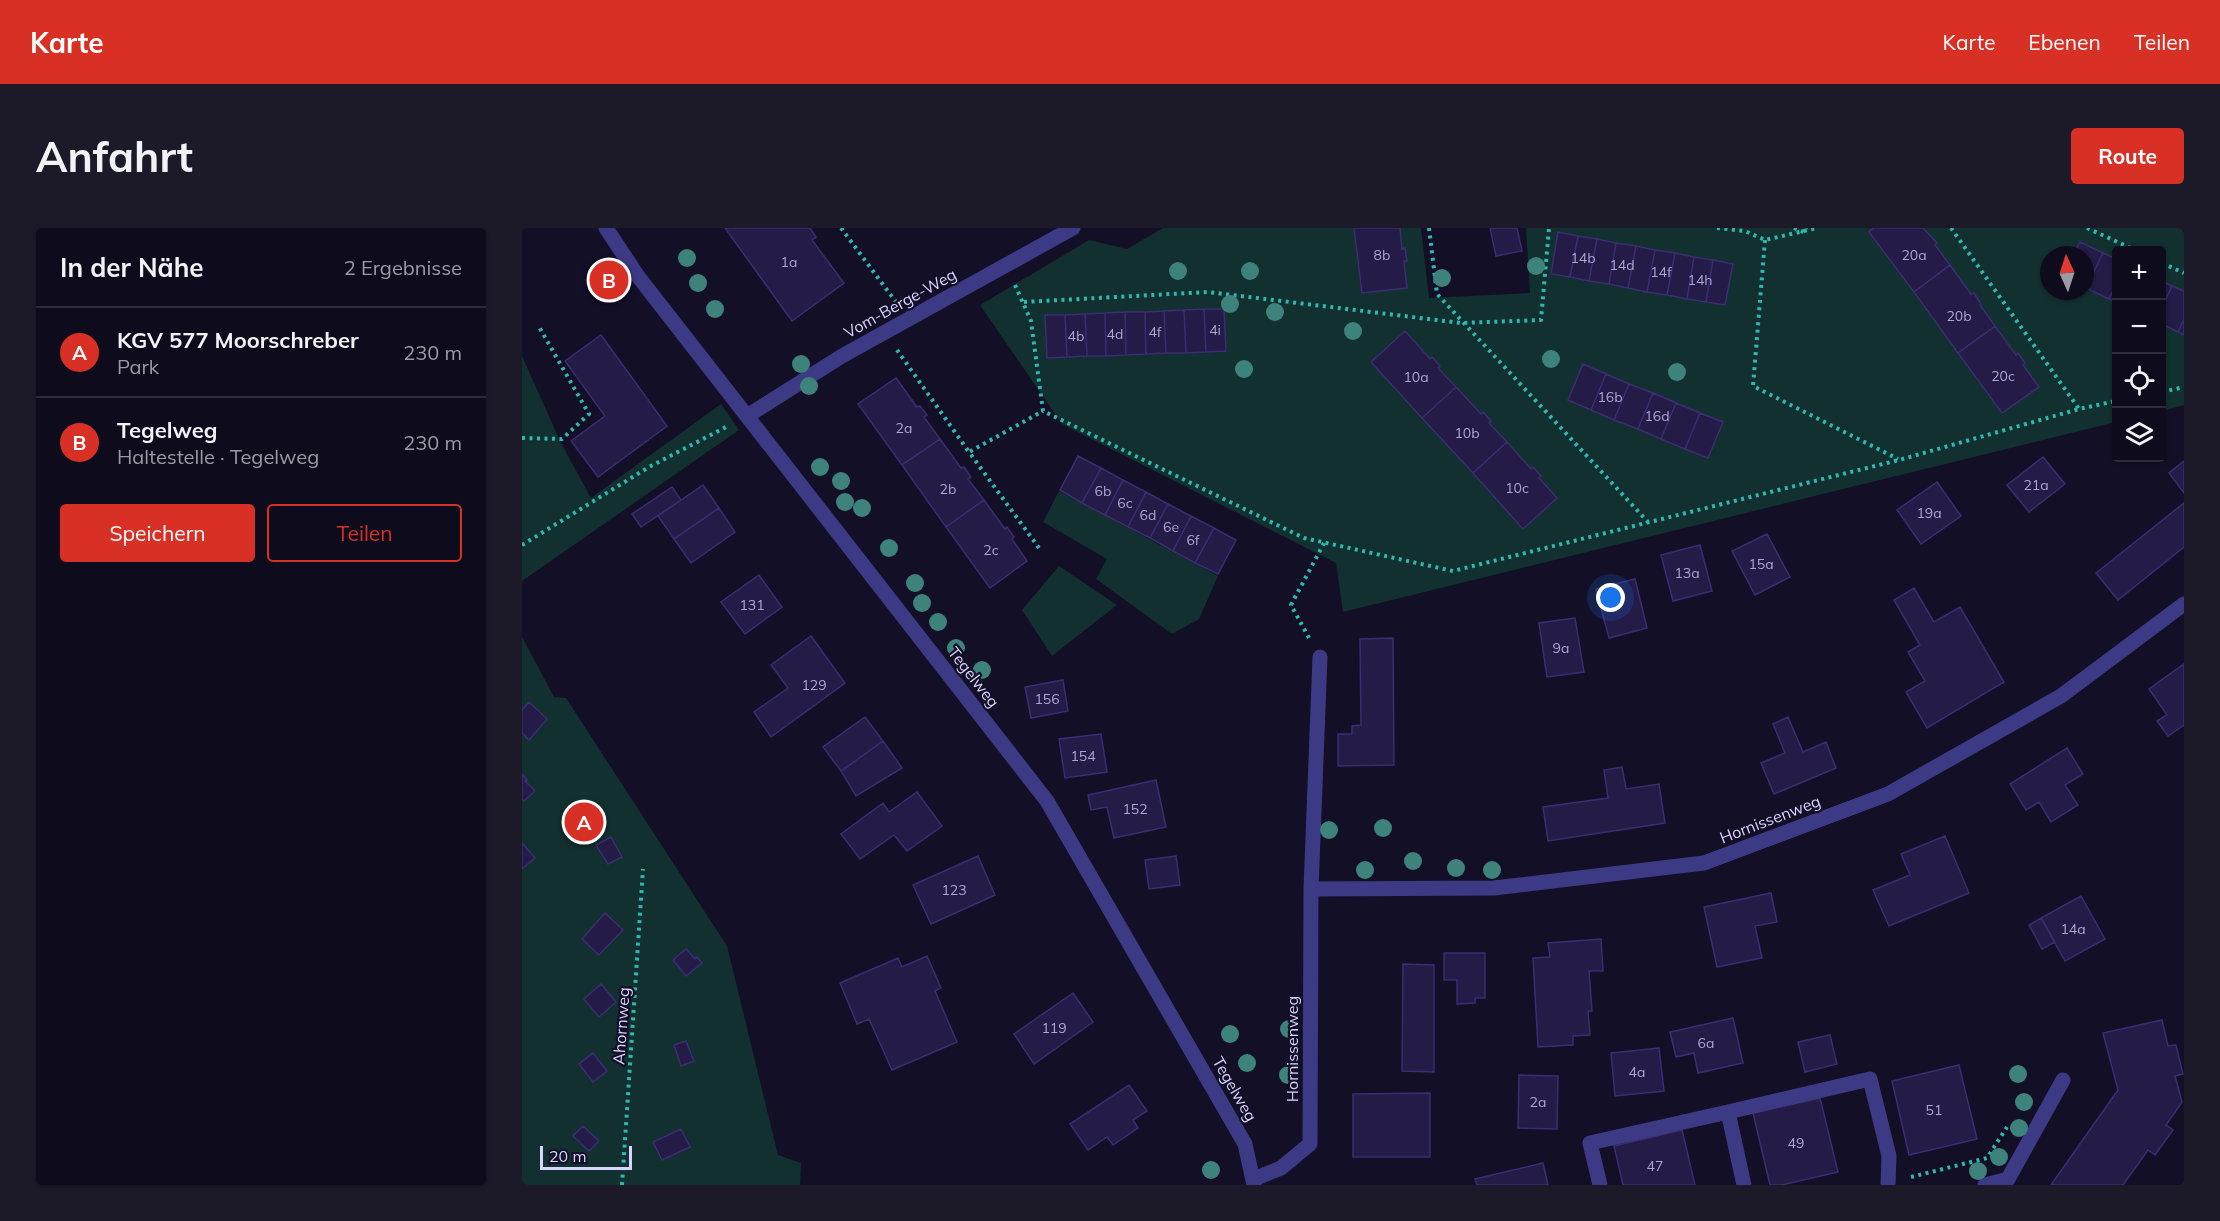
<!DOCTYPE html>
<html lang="de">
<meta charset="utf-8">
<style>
body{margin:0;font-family:Mulish,sans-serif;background:#1c1929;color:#f1f3f6}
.controls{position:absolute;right:18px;top:18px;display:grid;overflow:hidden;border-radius:6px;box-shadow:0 2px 4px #0004}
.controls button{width:54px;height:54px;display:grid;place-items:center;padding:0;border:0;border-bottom:2px solid #2e2b3b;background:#0e0b1c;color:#f1f3f6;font:30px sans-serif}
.compass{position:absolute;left:1518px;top:18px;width:54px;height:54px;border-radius:50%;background:#0e0b1c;box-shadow:0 2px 4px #0004;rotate:357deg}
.scale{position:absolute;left:18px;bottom:15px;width:92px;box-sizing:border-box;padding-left:6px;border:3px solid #d9d4ff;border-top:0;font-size:16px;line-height:21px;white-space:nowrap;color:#d9d4ff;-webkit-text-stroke:4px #130f26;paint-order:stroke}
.you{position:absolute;left:1089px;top:370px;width:21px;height:21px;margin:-15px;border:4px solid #fff;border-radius:50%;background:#1a73e8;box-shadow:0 0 0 9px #1a73e833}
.badge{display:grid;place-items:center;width:39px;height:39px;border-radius:50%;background:#d93025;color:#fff;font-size:20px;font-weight:700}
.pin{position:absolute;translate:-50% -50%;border:3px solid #fff;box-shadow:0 2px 6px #0006}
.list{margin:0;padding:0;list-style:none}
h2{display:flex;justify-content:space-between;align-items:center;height:78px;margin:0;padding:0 24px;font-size:26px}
h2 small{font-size:20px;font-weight:400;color:#9b9ba3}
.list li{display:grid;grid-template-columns:39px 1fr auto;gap:18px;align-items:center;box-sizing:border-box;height:90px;padding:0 24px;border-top:2px solid #2e2b3b}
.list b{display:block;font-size:22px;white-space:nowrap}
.list p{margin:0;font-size:20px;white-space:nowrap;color:#9b9ba3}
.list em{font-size:20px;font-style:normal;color:#9b9ba3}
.actions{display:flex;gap:12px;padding:18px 24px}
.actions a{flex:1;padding:14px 0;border:2px solid #d93025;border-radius:6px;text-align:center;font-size:21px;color:#d93025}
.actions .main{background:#d93025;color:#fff}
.icon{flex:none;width:33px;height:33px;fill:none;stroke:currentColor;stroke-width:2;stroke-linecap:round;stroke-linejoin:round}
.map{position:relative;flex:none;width:1662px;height:957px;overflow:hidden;border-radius:6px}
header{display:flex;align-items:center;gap:36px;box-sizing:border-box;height:84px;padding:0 30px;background:#d93025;color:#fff}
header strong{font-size:28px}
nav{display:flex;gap:33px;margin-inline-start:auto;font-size:21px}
.intro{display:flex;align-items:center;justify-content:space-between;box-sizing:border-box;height:144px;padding:0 36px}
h1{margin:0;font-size:42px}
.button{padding:15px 27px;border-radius:6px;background:#d93025;color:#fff;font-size:21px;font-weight:700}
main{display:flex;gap:36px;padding:0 36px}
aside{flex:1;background:#0e0b1c;border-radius:6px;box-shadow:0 2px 4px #0004}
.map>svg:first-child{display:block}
.green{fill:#12302f;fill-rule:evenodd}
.building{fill:#241b47;stroke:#3b2d73;stroke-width:1.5}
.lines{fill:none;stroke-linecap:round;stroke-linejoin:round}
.path{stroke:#2fb8b0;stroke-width:4;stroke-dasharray:3 4.5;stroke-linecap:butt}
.minor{stroke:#3d3a85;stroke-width:15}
.tree{fill:#3d827b}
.labels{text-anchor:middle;stroke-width:4.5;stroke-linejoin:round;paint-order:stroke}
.number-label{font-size:14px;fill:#aca6d1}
.street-label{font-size:16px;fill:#d9d4ff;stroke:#130f26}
</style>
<header>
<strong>Karte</strong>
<nav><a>Karte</a><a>Ebenen</a><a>Teilen</a></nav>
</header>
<div class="intro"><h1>Anfahrt</h1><a class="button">Route</a></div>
<main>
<aside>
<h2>In der Nähe<small>2 Ergebnisse</small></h2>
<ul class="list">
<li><span class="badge">A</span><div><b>KGV 577 Moorschreber</b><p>Park</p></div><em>230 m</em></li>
<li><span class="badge">B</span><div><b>Tegelweg</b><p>Haltestelle · Tegelweg</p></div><em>230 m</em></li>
</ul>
<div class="actions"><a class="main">Speichern</a><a>Teilen</a></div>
</aside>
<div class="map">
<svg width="1662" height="957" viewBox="0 0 1662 957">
<rect width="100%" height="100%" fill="#130f26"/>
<!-- green -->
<path class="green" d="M641 0H899L907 70 1008 65 1004 0H1662V177L1640 183V22H1594V194L821 384 814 335 540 196 458 77 567 12 605 21ZM1527 27H1563V63H1527Z
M0 128 39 215 69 270 199 176 217 202 0 353Z
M537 263 696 348 677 391 650 406 574 351 585 331 521 294Z
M537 338 595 377 530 428 500 382Z
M0 409 32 469 44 470 205 718 256 927 279 935 278 957H0Z"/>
<!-- building -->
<path class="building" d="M203 0H288L294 9 290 12 322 55 270 93Z
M832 0H878L880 21 883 20 885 33H882L885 60 840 65Z
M968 0H995L1000 23 974 28Z
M1352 0H1401L1415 15 1413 17 1428 37 1392 64 1347 4Z
M1036 4 1056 8 1048 49 1029 46Z
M1056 8 1075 11 1067 53 1048 49Z
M1075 11 1094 15 1087 56 1067 53Z
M1558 14 1581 25 1564 60 1563 27H1552Z
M1094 15 1114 18 1106 60 1087 56Z
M1114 18 1133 22 1125 64 1106 60Z
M1133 22 1153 25 1145 67 1125 64Z
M1153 25 1172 29 1165 71 1145 67Z
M1581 25 1594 31V56L1587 71 1564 60Z
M1172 29 1191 32 1184 74 1165 71Z
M1191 32 1211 36 1203 77 1184 74Z
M1428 37 1449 66 1452 65 1459 76 1458 77 1473 98 1436 125 1392 64Z
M1640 53 1650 58 1640 79Z
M1594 56V75L1587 71Z
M1650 58 1662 63V91L1656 104 1640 96V79Z
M682 81H702L704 123 684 124Z
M682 81 684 124 664 125 662 82Z
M662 82 664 125H644L642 83Z
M642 83 644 125 624 126 623 84Z
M603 84 604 127 584 128 583 85Z
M603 84H623L624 126 604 127Z
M583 85 584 128H565L563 86Z
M563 86 565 128 545 129 543 87Z
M523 87H543L545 129 525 130Z
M1662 91V107L1656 104Z
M1473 98 1494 127 1496 125 1503 135 1501 137 1517 159 1480 185 1436 125Z
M883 103 908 131 910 129 918 138 916 140 934 159 900 190 849 134Z
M79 107 145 198 76 249 49 213 83 188 43 133Z
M1061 136 1084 146 1069 182 1046 172Z
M1084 146 1107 156 1092 192 1069 182Z
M374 150 395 179 398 178 405 187 402 189 418 211 380 237 336 176Z
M1107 156 1131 165 1116 201 1092 192Z
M934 159 959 186 961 184 969 193 967 195 985 214 951 245 900 190Z
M1131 165 1154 175 1139 211 1116 201Z
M1154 175 1178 185 1163 221 1139 211Z
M1178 185 1201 194 1186 230 1163 221Z
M418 211 439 240 442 239 449 249 446 251 462 272 424 299 380 237Z
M985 214 1009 241 1011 239 1019 248 1017 250 1035 270 1001 301 951 245Z
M556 228 579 240 560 275 538 262Z
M1521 229 1543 256 1507 284 1485 257Z
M1662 233V265L1647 245Z
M579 240 601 252 583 287 560 275Z
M601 252 624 264 606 299 583 287Z
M1415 254 1439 288 1399 316 1375 282Z
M181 257 197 280 152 311 136 288Z
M150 259 159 272 119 299 110 286Z
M624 264 646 276 628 310 606 299Z
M462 272 483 301 485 299 492 309 490 311 505 333 468 360 424 299Z
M1662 275V319L1596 372 1574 345Z
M646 276 669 288 651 323 628 310Z
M197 280 213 304 169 335 152 311Z
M669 288 692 300 673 335 651 323Z
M692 300 714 312 696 346 673 335Z
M1245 306 1268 349 1233 367 1210 323Z
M1178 317 1190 363 1151 373 1139 327Z
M237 347 260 379 223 406 199 374Z
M1113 351 1125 400 1087 410 1074 361Z
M1392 360 1412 394 1438 379 1482 454 1405 500 1384 464 1403 453 1386 424 1398 417 1372 372Z
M1053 390 1062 444 1025 449 1017 395Z
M289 408 323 455 249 509 232 484 266 460 249 437Z
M871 410 872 537 816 538V506H830V498L839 497 838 411Z
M1662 436V497L1646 508 1635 493 1645 487 1627 461Z
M541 452 546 483 509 490 503 459Z
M7 474 25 491 7 512 0 505V482Z
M343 489 361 513 319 543 301 519Z
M1266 489 1281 524 1304 514 1314 540 1252 566 1239 535 1263 525 1251 496Z
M579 506 585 544 543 550 537 511Z
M361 513 380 540 334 568 319 543Z
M1545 520 1561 546 1543 557 1556 577 1529 594 1517 574 1504 582 1488 556Z
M1100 539 1104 561 1137 556 1143 595 1026 613 1021 579 1086 570 1082 542Z
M0 546 5 552 3 553 13 563 2 573 0 571Z
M634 552 644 599 592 610 585 579 569 582 566 567Z
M395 564 420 598 385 623 372 607 338 631 319 606 361 575 367 584Z
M1423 608 1447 665 1367 698 1351 662 1388 647 1379 626Z
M89 609 100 629 86 636 74 617Z
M0 615 13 630 0 641Z
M456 628 473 667 409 696 391 657Z
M654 628 658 657 627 661 623 632Z
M1249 665 1255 694 1233 698 1240 730 1195 739 1182 679Z
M1559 668 1583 711 1543 733 1519 690Z
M83 685 101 702 77 727 60 711Z
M1519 690 1533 714 1520 721 1507 697Z
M1079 711 1081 743H1067L1070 783H1066L1068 807 1051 808V817L1016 819 1011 730 1028 729 1026 715Z
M164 721 173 731 175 729 180 735 164 748 151 732Z
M922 725H963V770H953V775L935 776V752H922Z
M405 728 419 760 413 763 435 814 370 842 347 791 335 796 318 755 376 730 380 739Z
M881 736 912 737V844L880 843Z
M79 756 94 774 77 789 62 771Z
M551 765 571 794 512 836 492 806Z
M1211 790 1221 835 1176 845 1172 825 1154 829 1148 804Z
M1640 792 1646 818 1654 817 1661 846 1653 848 1660 874 1644 897 1651 902 1633 927 1626 922 1601 957H1529L1596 862 1581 805Z
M1308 807 1315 836 1283 844 1276 814Z
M164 813 172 833 159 838 152 817Z
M1137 820 1142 863 1093 868 1089 825Z
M71 825 85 843 71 854 57 836Z
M1437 837 1455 911 1387 927 1370 853Z
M997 847 1036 848 1035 901 996 900Z
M607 857 625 883 611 892 616 900 591 917 585 909 566 922 548 896Z
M908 865V929H831V866Z
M1298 870 1316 944 1260 957H1248L1231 885Z
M61 898 77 913 67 923 51 908Z
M159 901 168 919 140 932 131 914Z
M1160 902 1173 957H1101L1092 918Z
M1021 935 1026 957H955L953 951Z"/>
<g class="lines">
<!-- path -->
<path class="path" d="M319 0 374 74
M907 0 915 66 1126 294
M1195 0 1223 3 1243 12 1295 0
M1272 0 1282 4 1285 0
M1429 0 1557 181
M1565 0 1613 22
M1243 12 1231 158 1376 231
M1640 35 1662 45
M493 57 509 93 521 183 782 310 931 343 1377 232 1557 181 1594 173
M502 74 686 64 939 95 1019 92 1027 0
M375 122 447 224
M1640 164 1662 159
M0 210 40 211 67 186 16 97
M0 317 127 239 204 199
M517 320 447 224 521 183
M787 410 769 377 802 315
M1389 949 1465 930 1485 899
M100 957 121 641"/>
<!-- minor -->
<path class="minor" d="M84 0 115 47 525 573 723 916 732 957
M225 188 320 128 551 0
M789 661 972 660 1182 635 1366 566 1539 468 1662 376
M732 951 759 940 788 916 789 661 798 429
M1078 957 1068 915 1206 884
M1222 957 1206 884 1348 851 1367 928 1366 957
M1463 957 1486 951 1541 852"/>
</g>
<!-- trees -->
<g class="tree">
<circle cx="165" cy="30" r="9"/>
<circle cx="1014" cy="38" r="9"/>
<circle cx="656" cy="43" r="9"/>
<circle cx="728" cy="43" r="9"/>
<circle cx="920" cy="50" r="9"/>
<circle cx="176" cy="55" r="9"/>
<circle cx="708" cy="76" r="9"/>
<circle cx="193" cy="81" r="9"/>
<circle cx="753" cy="84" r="9"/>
<circle cx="831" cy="103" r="9"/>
<circle cx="1029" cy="131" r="9"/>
<circle cx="279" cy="136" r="9"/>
<circle cx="722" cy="141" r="9"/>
<circle cx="1155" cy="144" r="9"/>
<circle cx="287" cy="158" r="9"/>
<circle cx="298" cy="239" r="9"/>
<circle cx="319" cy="253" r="9"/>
<circle cx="323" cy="274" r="9"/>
<circle cx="340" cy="280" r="9"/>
<circle cx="367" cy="320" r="9"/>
<circle cx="393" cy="355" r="9"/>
<circle cx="400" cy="375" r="9"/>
<circle cx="416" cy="394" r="9"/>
<circle cx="434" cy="420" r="9"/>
<circle cx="460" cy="442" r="9"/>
<circle cx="861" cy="600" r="9"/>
<circle cx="807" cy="602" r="9"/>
<circle cx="891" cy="633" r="9"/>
<circle cx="934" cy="640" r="9"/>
<circle cx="843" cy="642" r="9"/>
<circle cx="970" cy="642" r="9"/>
<circle cx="767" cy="801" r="9"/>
<circle cx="708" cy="806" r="9"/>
<circle cx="725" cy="835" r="9"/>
<circle cx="1496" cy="846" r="9"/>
<circle cx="766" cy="847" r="9"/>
<circle cx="1502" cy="874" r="9"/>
<circle cx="1497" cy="900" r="9"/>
<circle cx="1477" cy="929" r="9"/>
<circle cx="689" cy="942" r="9"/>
<circle cx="1456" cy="943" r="9"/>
</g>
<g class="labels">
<!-- number labels -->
<g class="number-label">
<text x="860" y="32">8b</text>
<text x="1392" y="32">20a</text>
<text x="1061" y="35">14b</text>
<text x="267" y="39">1a</text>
<text x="1100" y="42">14d</text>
<text x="1139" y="49">14f</text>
<text x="1178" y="57">14h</text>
<text x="1437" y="93">20b</text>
<text x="693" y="107">4i</text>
<text x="633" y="109">4f</text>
<text x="593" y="111">4d</text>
<text x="554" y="113">4b</text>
<text x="1481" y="153">20c</text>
<text x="894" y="154">10a</text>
<text x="1088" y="174">16b</text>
<text x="1135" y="193">16d</text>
<text x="382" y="205">2a</text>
<text x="945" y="210">10b</text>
<text x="1514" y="262">21a</text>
<text x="995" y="265">10c</text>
<text x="426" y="266">2b</text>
<text x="581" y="268">6b</text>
<text x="603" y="280">6c</text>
<text x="1407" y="290">19a</text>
<text x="626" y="292">6d</text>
<text x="649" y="304">6e</text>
<text x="671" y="317">6f</text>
<text x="469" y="327">2c</text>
<text x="1239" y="341">15a</text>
<text x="1165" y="350">13a</text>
<text x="230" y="382">131</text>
<text x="1039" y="425">9a</text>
<text x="292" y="462">129</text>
<text x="525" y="476">156</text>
<text x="561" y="533">154</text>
<text x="613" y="586">152</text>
<text x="432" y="667">123</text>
<text x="1551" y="706">14a</text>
<text x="532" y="805">119</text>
<text x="1184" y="820">6a</text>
<text x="1115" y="849">4a</text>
<text x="1016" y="879">2a</text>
<text x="1412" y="887">51</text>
<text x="1274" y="920">49</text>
<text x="1133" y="943">47</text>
</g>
<!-- street labels -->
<g class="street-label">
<text transform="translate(378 75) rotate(-29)" y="6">Vom-Berge-Weg</text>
<text transform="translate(452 449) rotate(52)" y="6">Tegelweg</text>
<text transform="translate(1248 591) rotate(-21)" y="6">Hornissenweg</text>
<text transform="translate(99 798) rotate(-86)" y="6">Ahornweg</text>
<text transform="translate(770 821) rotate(-90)" y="6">Hornissenweg</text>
<text transform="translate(713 861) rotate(60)" y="6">Tegelweg</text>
</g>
</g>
</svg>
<div class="controls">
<button>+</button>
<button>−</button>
<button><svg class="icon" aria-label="locate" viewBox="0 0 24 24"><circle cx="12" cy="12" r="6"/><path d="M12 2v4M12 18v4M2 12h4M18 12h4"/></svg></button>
<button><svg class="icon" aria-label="layers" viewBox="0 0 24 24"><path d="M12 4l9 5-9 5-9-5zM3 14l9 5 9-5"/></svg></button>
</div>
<svg class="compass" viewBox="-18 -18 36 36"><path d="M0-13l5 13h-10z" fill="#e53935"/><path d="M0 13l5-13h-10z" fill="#9b9ba3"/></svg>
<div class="scale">20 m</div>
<div class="you"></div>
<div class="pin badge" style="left:62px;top:594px">A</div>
<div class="pin badge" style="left:87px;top:52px">B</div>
</div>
</main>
